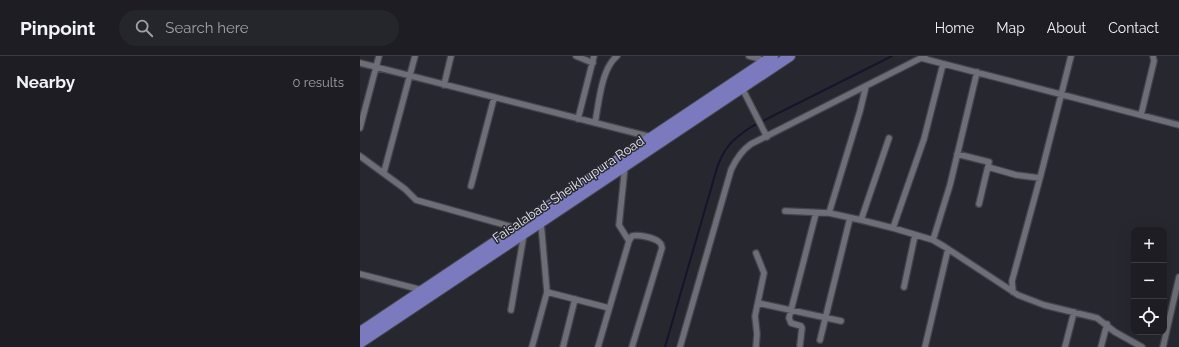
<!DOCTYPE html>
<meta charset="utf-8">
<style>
body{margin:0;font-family:Raleway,sans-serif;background:#25262b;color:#f1f3f6}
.controls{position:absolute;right:12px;bottom:12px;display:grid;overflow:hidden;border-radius:8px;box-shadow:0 4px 16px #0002}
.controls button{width:36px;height:36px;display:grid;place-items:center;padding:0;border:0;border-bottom:1px solid #3b3b41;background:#1d1d23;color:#f1f3f6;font:20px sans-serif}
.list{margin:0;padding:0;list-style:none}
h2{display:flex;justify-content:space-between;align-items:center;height:52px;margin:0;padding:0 16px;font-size:17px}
h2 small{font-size:13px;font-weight:400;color:#a0a2a6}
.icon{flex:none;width:22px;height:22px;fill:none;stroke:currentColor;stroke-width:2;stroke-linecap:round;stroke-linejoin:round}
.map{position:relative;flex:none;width:819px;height:291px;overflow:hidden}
header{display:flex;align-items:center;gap:24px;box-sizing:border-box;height:56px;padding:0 20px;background:#1d1d23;border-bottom:1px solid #3b3b41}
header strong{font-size:19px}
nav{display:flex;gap:22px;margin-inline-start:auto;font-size:14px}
.search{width:280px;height:36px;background:#25262b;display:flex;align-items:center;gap:10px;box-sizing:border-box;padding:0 14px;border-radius:22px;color:#a0a2a6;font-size:15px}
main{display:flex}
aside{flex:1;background:#1d1d23}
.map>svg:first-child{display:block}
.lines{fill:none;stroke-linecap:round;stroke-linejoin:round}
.stream{stroke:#16142c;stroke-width:2}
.street-casing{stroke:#44444b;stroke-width:8}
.highway-casing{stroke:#44444b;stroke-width:12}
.street{stroke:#6d6e77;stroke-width:5.5}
.highway{stroke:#7c7abe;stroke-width:10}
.labels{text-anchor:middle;stroke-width:3;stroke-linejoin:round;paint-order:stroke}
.street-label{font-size:13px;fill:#e9e9ee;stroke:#27272f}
</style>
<header>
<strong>Pinpoint</strong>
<div class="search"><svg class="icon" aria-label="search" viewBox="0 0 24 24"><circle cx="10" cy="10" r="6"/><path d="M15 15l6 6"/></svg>Search here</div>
<nav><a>Home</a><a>Map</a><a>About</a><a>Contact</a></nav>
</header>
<main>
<aside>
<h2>Nearby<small>0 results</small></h2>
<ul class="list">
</ul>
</aside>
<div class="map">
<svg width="819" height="291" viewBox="0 0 819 291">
<rect width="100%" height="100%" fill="#27272f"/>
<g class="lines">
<!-- stream -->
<path class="stream" d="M305 291 357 112C364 91 373 83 391 71L532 0"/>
<defs>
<path id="street" d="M216 0 233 7
M389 0 400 3
M561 2 819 69
M0 7 291 81
M84 29 91 0
M381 30 407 81
M781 59 794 5 793 0
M218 63 234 0
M235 67C239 47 241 13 257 0
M0 72 19 0
M597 98 629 106 619 148
M0 100 45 133 56 144 156 172
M265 110 259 169 269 185
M628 111 656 119 680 122
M24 116 55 0
M111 130 134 42
M425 155 469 157 501 164 533 172 573 184 585 191 658 239 684 249 737 262 755 276 782 291
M469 157 500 55 506 30
M501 164 529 82
M533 172 564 83 583 8
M573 184 590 129 617 16
M0 218 62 234
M544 231 555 179
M187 236 249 252
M653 236 652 225 680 122 711 0
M398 247 481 265
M151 254 164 178
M460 284 490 162
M440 289 442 272 441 270 431 267 429 262 456 157
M172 291 187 236 181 167
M203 291 215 243
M238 291 269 185 272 180C278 178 295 182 299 186 302 188 301 189 302 192L272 291
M320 291 371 114C376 103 381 95 391 88L565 0
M396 291 397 278 395 260 404 217 396 197
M565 291 588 193
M705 291 714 256
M741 291 747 268
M803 291 819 221"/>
<path id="highway" d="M0 276 413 0
M0 287 430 0"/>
</defs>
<!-- street casing -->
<use href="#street" class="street-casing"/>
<!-- highway casing -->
<use href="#highway" class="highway-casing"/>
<!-- street -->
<use href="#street" class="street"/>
<!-- highway -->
<use href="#highway" class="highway"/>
</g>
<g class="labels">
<!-- street labels -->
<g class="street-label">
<text transform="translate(208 133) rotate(-34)" y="5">Faisalabad-Sheikhupura Road</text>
</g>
</g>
</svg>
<div class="controls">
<button>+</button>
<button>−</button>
<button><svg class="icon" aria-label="locate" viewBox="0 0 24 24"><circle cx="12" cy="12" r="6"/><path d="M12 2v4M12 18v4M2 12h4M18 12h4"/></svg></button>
</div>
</div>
</main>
